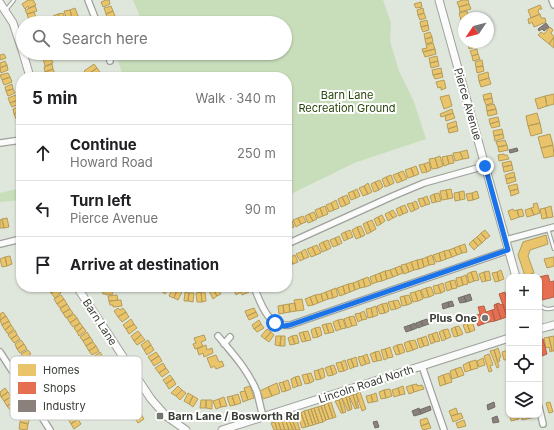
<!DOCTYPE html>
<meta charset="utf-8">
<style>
body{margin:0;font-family:Inter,sans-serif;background:#f6f6f6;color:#202124}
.controls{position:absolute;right:12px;bottom:12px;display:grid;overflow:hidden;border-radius:8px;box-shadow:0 1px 3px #0004}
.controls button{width:36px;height:36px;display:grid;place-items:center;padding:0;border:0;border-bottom:1px solid #e0e0e0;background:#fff;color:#202124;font:20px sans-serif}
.compass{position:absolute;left:458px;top:12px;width:36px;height:36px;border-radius:50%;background:#fff;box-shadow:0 1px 3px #0004;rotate:235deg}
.stop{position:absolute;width:12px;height:12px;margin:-9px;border:3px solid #1a73e8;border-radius:50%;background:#fff}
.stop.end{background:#1a73e8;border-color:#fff;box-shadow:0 1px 4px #0008}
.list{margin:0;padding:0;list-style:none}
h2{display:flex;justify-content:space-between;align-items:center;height:52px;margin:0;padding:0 16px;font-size:17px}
h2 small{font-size:13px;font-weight:400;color:#757577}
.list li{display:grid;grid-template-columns:26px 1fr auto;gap:12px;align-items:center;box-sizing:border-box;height:56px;padding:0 16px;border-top:1px solid #e0e0e0}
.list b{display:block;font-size:15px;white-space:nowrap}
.list p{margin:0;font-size:13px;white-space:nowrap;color:#757577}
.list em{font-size:13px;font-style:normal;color:#757577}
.icon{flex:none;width:22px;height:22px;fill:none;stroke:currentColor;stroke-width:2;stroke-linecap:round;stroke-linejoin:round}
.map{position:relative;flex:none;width:554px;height:430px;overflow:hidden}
.search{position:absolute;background:#fff;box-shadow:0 1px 3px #0004;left:16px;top:16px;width:276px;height:44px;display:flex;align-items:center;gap:10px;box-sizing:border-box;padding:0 14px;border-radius:22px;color:#757577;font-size:15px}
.panel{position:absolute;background:#fff;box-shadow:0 1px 3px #0004;left:16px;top:72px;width:276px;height:220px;border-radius:16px}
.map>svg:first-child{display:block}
.green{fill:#c8ddba}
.homes{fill:#e9c46a;stroke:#b49c5a}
.shops{fill:#e76f51;stroke:#b26049}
.industry{fill:#8a817c;stroke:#716d67}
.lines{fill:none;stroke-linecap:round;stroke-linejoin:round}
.service-casing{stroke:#9ea29b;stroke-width:4.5}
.minor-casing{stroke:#9ea29b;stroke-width:8}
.tertiary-casing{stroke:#9ea29b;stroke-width:9}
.service{stroke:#fafbfa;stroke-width:2.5}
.minor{stroke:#fafbfa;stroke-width:5.5}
.tertiary{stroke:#fafbfa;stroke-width:7}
.route{stroke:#1a73e8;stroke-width:5}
.poi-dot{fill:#72786f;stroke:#fff;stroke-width:1.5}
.labels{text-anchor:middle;stroke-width:4;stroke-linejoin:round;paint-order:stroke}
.park-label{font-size:11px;fill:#27450a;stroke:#fff}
.street-label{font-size:11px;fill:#383d35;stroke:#fff}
.poi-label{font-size:11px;font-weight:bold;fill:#383d35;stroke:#fff;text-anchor:end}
.key{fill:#fff;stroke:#c3c5c2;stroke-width:1}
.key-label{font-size:11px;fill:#383d35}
</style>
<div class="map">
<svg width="554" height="430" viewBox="0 0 554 430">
<rect width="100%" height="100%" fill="#dfe6db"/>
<!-- green -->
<path class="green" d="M133 0H383L391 23 390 41 399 71 414 102 426 139 354 163 287 196V77H123L118 60 138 53H285V23H143Z
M21 188V200L0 202V193Z"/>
<!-- homes -->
<path class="homes" d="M28 0H33L36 5 29 8 28 6 25 9 22 4Z
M106 0H109L110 4 103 7 101 2Z
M463 0H468L469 4 459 7 457 2Z
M421 2 422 7 416 8 414 4Z
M469 4 471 9 460 12 459 7Z
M540 5 542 9H539L538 12 540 14 531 18 528 10Z
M35 6 37 11 27 14 25 10Z
M111 6 113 11 106 14 104 8Z
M75 8 78 16 72 18 70 10Z
M423 8 424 13 418 15 417 10Z
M70 10 72 18 67 20 64 11Z
M113 11 115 16 108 19 106 14Z
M467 11 469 18 461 20 459 13Z
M34 12 36 17 29 20 27 14Z
M63 13 66 20 61 22 58 14Z
M424 13 426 18 420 20 418 15Z
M58 14 61 22 56 23 53 16Z
M540 14 541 18H545L546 22 534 27 532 22 529 24 528 19Z
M41 17 43 23H31L30 21Z
M116 18 118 23H109L108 21Z
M427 20 428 25 421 27 420 22Z
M428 25 429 30 423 32 421 27Z
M550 27 553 30 551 33 554 37 549 44 538 35 541 32 544 34Z
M430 32 432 37 425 39 424 34Z
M432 37 433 42 426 44 425 39Z
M554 37V48L549 44Z
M468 42H475L476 47 469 49Z
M433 43 435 49 423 52 422 49 427 48 426 45Z
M435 49 436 54 425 57 423 52Z
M477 49 478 54 472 56 470 51Z
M41 53H52L53 55 43 58Z
M4 54 6 58 0 60V55Z
M478 54 480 59 473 61 472 56Z
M50 56 53 63 45 66 43 58Z
M437 56 438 61 430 63 429 58Z
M482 60 483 66 476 67 475 62Z
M5 61 7 65 0 68V63Z
M438 61 439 66 431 68 430 63Z
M52 64 53 69 45 72 44 67Z
M94 64 97 68 87 75 84 71Z
M7 65 8 70 1 73 0 68Z
M483 66 484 71 477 73 476 67Z
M97 68 100 72 93 77H88L87 75Z
M441 68 442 73 433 75 432 70Z
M53 69 55 74 47 77 45 72Z
M488 72 489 78 479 81 478 75Z
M8 73 10 77 2 80 0 75Z
M442 73 443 77 435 79 433 75Z
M10 77 12 82 4 85 2 80Z
M489 78 491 84 481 87 479 81Z
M444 80 446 88 441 90V87L438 88 436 82Z
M12 84 13 89 6 91 5 87Z
M13 89 15 93 8 96 6 91Z
M491 93 492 98 484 100 483 95Z
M554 94V104L547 106 545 96Z
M16 95 18 100 10 103 8 98Z
M449 95 452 106 444 109 440 97Z
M545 96 547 106 538 109 535 99Z
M492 98 493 103 486 105 484 100Z
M18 100 19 104 12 107 10 103Z
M494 104 496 109 487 111 486 106Z
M20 106 21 111 14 114 13 109Z
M452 109 453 113 441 117 440 114Z
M496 109 497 114 488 116 487 111Z
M21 111V117L16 119 14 114Z
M453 113 455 118 446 121 445 116Z
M537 113 540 123 528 126 526 116Z
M498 117 499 121 490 124 489 119Z
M21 119V126L18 127 16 121Z
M456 121 457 126 448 129 447 124Z
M499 121 500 126 492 128 490 124Z
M540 123 542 133 531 136 528 126Z
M457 126 458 131 449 133 448 129Z
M502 129 503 134 494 136 493 131Z
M503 134 504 138 495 141 494 136Z
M550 134 553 145 541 148 538 137Z
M505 140 507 145 498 147 496 142Z
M507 145 508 150 499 152 498 147Z
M553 145 554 156 544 158 541 148Z
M467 150 469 158 463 159 460 152Z
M460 152 463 159 455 161 453 153Z
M504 154V155H507L509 159 499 161 498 155Z
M452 155 454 163 449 164 447 156Z
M440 156 443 166 438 168 435 158Z
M447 156 449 164 444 166 442 157Z
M435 158 438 168 432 169 429 159Z
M511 161 512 165 503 167 502 163Z
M429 162 431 170 427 172 424 164Z
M424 164 427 172 422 173 419 165Z
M512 165 513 170 504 172 503 167Z
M416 166 419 174 414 176 411 168Z
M411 168 414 176 408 178 405 170Z
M403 171 407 179 402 181 398 173Z
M514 172 515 177 506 179 505 175Z
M398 173 402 181 397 183 393 175Z
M391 175 394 183 390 185 386 177Z
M386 177 390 185 385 187 382 179Z
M515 177 516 181 507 184 506 179Z
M380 180 383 187 379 190 375 182Z
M375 182 379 190 374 192 371 184Z
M368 183 372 192 368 194 364 186Z
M517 184 518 189 510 191 508 186Z
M364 186 368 194 363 196 359 188Z
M357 189 360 196 356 198 353 191Z
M451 189 453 198 448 199 446 190Z
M518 189 519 193 511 196 510 191Z
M446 190 448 199 442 200 440 191Z
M353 191 356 198 351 200 348 193Z
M464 191 465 199 460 200 459 192Z
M477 191 479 198 473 200 472 193Z
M459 192 460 200 455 201 454 193Z
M439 193 441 201 436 202 434 194Z
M472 193 473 200 468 201 466 194Z
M434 194 436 202 432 203 430 196Z
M347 195 350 203 346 205 342 197Z
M427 196 430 204 426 205 423 198Z
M342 197 346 205 341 207 338 199Z
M423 198 426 205 421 207 418 199Z
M336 200 339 208 334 210 331 203Z
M416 201 419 208 415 210 412 203Z
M331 203 334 210 329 212 326 205Z
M412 203 415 210 411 212 407 204Z
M537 203 540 213 534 215 531 208 534 207 533 204Z
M405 205 408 212 403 214 400 207Z
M325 206 328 214 323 216 320 208Z
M551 206 553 217 547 218 545 208Z
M400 207 403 214 399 216 396 209Z
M320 208 323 216 318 218 315 210Z
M531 208 534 215 527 217 525 210Z
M545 208 547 218 542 219 540 209Z
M513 209 514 211 517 210 519 217 511 220 508 211Z
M522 209 524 216 519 217 517 210Z
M393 210 397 216 393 218 389 212Z
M314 212 317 219 313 221 309 214Z
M389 212 393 218 388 221 385 214Z
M309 214 313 221 308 223 305 216Z
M382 215 385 221 381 224 378 217Z
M303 216 306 222 301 224 298 218Z
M378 217 381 224 377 226 374 219Z
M7 218 9 227 4 228 2 219Z
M298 218 301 224 296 227 293 220Z
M2 219 4 228H0V220Z
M372 220 376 229 371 232 367 222Z
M292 221 294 227 290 229 287 223Z
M367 222 371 232 367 234 363 224Z
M361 226 365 235 361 237 357 227Z
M357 227 361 237 356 239 352 230Z
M350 230 353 237 348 239 345 232Z
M485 230 490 236 486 239 481 233Z
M345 232 348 239 344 241 341 234Z
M481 233 486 239 482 243 477 237Z
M546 235 548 244 530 250 528 256 534 273 525 276 518 255 523 242Z
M339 236 342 243 338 245 335 238Z
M477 237 482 243 478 246 473 240Z
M335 238 338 245 333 247 330 240Z
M328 240 331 248 327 250 323 242Z
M473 240 478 246 474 250 469 244Z
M323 242 327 250 322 252 319 244Z
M465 244 467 252 462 253 459 246Z
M317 245 321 253 316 255 312 247Z
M459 246 462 253 457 255 454 248Z
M312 247 316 255 311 257 307 249Z
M454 248 457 255 452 257 449 250Z
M305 249 309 257 304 259 301 252Z
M449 250 452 257 446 259 444 251Z
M444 251 446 259 441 261 439 253Z
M301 252 304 259 300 261 296 254Z
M439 253 441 261 436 262 433 255Z
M295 255 298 262 293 264 290 257Z
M432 255 435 264 429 265 427 257Z
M10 256 12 264 7 266 5 257Z
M5 257 7 266 2 267 0 259Z
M290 257 293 264 289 266 287 259Z
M427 257 429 265 424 267 422 259Z
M554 257V266L547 268 544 259Z
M422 259 424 267 419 269 417 260Z
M417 260 419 269 414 270 411 262Z
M411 262 414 270 409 272 406 264Z
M406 264 409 272 404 274 401 265Z
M400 266 403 273 398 275 395 268Z
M395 268 398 275 393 277 390 270Z
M390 270 393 277 387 279 385 271Z
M501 270 504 279 499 281 497 272Z
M385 271 387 279 382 281 380 273Z
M476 271 479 280 474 281 471 272Z
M489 271 491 280 486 281 484 272Z
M471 272 474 281 469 283 467 274Z
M484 272 486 281 482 282 479 274Z
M497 272 499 281 495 282 492 273Z
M380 273 382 281 377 282 375 275Z
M375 275 377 282 372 284 370 277Z
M466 275 468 284 463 285 461 277Z
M368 277 371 285 365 287 363 279Z
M461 277 463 285 458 287 456 278Z
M363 279 365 287 360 288 358 281Z
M455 280 457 288 452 289 450 281Z
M358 281 360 288 355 290 353 283Z
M450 281 452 289 447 291 445 283Z
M353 283 355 290 350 292 348 284Z
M443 283 445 291 441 293 438 285Z
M348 284 350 292 345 294 343 286Z
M438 285 441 293 435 294 433 286Z
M343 286 345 294 340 296 337 288Z
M51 287H57L58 289 51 293 48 289Z
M101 287H111V289L102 291Z
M164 287H170L165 294 161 291Z
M217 287 221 294 217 296 213 289Z
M233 287H238L241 292 236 295Z
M238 287H247L249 292 242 295Z
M431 287 434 295 429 297 426 288Z
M173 288 177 290 174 298 169 296Z
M336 288 338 296 333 298 331 290Z
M426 288 429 297 424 298 421 290Z
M58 289 61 293 55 298 51 293Z
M111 289 113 294 106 295V294H103L102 291Z
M213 289 217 296 213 299 209 291Z
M177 290 182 292 178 300 174 298Z
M331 290 333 298 328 299 326 292Z
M420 290 423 299 418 301 415 292Z
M185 292 189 293 188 301H184Z
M201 292H205L206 301 202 302Z
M201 292 202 302H197L196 293Z
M326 292 328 299 323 301 321 294Z
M415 292 418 301 413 302 410 293Z
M189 293H194L193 302 188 301Z
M321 294 323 301 318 303 315 295Z
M61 295 64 299 57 304 54 299Z
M117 295 118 300 109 301 108 296Z
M315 295 318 303 313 305 310 297Z
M409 295 412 303 407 305 404 296Z
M404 296 407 305 402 306 400 297Z
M310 297 313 305 308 306 305 299Z
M64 299 67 304 60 308 57 304Z
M302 299 304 310 296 311 294 300Z
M121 300 122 306 113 307V305H110L109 301Z
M398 300 401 307 396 309 393 301Z
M393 301 396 309 391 310 388 302Z
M295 303 296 311 290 312 289 304Z
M387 303 389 311 385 313 382 304Z
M67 304 70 309 63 313 60 309Z
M289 304 290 312 284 313 283 305Z
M382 304 385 313 380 314 377 306Z
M283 305 284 313 279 314 278 306Z
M376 306 378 315 373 317 371 308Z
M118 308 120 310 123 308 126 312 118 317 114 311Z
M254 308 256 312 247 316 245 311Z
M371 308 373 317 368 318 366 309Z
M70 309 73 313 66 318 63 313Z
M364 311 367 319 362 320 360 313Z
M3 312 6 316 0 320V314Z
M126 312 129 317 122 322 118 317Z
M256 312 258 316 249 320 247 316Z
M360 313 362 320 358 322 355 314Z
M74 314 77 318 70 323 67 318Z
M6 316 9 321 2 325 0 320Z
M354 316 357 325 352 326 349 317Z
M349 317 352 326 347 328 344 319Z
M77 318 80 323 73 327 70 323Z
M131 319 134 324 126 329 123 325Z
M343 319 346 328 341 329 338 320Z
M259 320 261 324 254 329 252 325Z
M338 320 341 329 336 331 333 322Z
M9 321 11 325 5 330 2 325Z
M472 321 475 330 470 332 467 323Z
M80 323 83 327 77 332 74 328Z
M331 323 334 332 329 333 326 324Z
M467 323 470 332 466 333 463 325Z
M134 324 137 328 129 334 126 329Z
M261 324 264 328 257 332 254 329Z
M326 324 329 333 325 334 322 325Z
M11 325 14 329 8 334 5 330Z
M459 326 463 334 458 336 455 327Z
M83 327 86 331 79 336 77 332Z
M320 327 322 335 318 337 315 328Z
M455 327 458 336 454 337 451 329Z
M315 328 318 337 313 338 311 330Z
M267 329 271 332 265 339 261 336Z
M448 329 451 337 446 339 443 330Z
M15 330 17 335 11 339 8 335Z
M443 330 446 339 442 341 439 332Z
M138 331 141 335 134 341 131 336Z
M308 331 311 340 306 341 303 332Z
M87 332 90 337 83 341 80 337Z
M271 332 274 335 269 342 265 339Z
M303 332 306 341 302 342 299 333Z
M437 332 440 341 435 342 432 334Z
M432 334 435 342 431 344 428 335Z
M17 335 20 339 14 343 11 339Z
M141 335 145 340 137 345 134 341Z
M204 335 206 340 201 342 203 346 195 349 193 344 196 343 194 338Z
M297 335 299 343 295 344 292 336Z
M276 336H281L280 346 275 345Z
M281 336H285V346H280Z
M292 336 295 344 290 345 288 338Z
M426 336 429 345 424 346 421 338Z
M554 336V351H552L549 337Z
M90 337 93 341 86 346 83 341Z
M549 337 552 351 550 352 549 347 546 348 544 338Z
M421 338 424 346 420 348 417 339Z
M21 340 24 344 17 349 15 344Z
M148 340 151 345 144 350 141 345Z
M415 340 418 348 413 350 409 341Z
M409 341 413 350 407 352 404 343Z
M93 342 96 346 89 351 86 346Z
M24 344 27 349 20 353 17 349Z
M402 344 405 352 400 354 397 345Z
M151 345 154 350 147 355 144 350Z
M206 345 207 350 212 348 213 353 204 357 203 353 199 355 197 349Z
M397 345 400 354 396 355 393 347Z
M96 346 99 351 92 355 89 351Z
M390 347 393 357 388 358 385 349Z
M498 348 501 357 499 358 500 361 498 362 494 350Z
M385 349 388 358 384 360 381 350Z
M28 350 31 354 24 359 21 354Z
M494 350 499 367 497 368 490 351Z
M509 350V359L504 360 502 352Z
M379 351 382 360 377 361 375 352Z
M100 352 103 357 96 362 93 357Z
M156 352 159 356 151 361 148 357Z
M375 352 377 361 373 362 370 354Z
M367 354 370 363 366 364 363 356Z
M489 354 493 365 490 366 492 371 489 372 484 356Z
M216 355 219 362 222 361 224 366 216 369 214 366 211 368 207 358Z
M159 356 162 361 154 366 151 361Z
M363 356 366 364 361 366 358 357Z
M356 357 358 366 354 367 351 359Z
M483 358 485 365 479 367 477 361Z
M351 359 354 367 350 369 347 360Z
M345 360 348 369 344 371 341 362Z
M476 360 478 368 471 370 469 362Z
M341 362 344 371 339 372 336 363Z
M469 362 471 370 465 372 463 365Z
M163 363 166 368 159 373 155 368Z
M334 365 337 373 333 375 330 366Z
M330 366 333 375 328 376 325 368Z
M461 367 464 375 458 377 455 369Z
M166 368 169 372 162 377 159 373Z
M323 368 325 377 321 379 318 370Z
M455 369 458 377 452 379 450 371Z
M318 370 321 379 316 380 314 371Z
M311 373 314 381 310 383 307 374Z
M449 373 452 382 446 384 443 375Z
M307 374 310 383 305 384 302 375Z
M170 375 173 379 166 384 163 380Z
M443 375 446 384 440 386 438 377Z
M299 376 302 385 298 386 295 377Z
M295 377 298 386 293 388 291 379Z
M173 379 176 384 169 389 166 384Z
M288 380 291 389 286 391 283 382Z
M283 382 286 391 282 392 279 383Z
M277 383 280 393 272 396 268 387Z
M417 384V386L422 385 424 389 414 392 412 385Z
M412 385 414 392 409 394 406 387Z
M178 386 182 390 176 396 171 393Z
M250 386 254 398 248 400 244 388Z
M403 386 405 394 400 395 398 388Z
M268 387 272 396 263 399 260 391Z
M5 388 8 392 1 397 0 392Z
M398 388 400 395 394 397 392 390Z
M390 389 392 396 386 398 384 390Z
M182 390 186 393 180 400 176 396Z
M384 390 386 398 381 399 379 392Z
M245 391 248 400 243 402 240 392Z
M8 392 11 397 4 401 1 397Z
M360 392 366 409 362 411 356 394Z
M188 393 193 396 189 404 184 401Z
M376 393 378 401 373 402 371 395Z
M238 394 241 403 235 405 232 396Z
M356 394 359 401 357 402 359 408H357L353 395Z
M353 395 357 408 355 409 349 396Z
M371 395 373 402 368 403 366 396Z
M193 396 198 399 193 407 189 404Z
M232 396 235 405 230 406 227 397Z
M349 396 352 409 350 410 346 397Z
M11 397 14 401 7 406 4 401Z
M224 397 227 406 221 407 219 399Z
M346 397 350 410 348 411 342 398Z
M342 398 346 412 343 413 339 400Z
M219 399 221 407 216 409 213 401Z
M201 400H206V408H200Z
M206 400H212V409L206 408Z
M339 400 343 413H341L335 401Z
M14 401 17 405 10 410 7 406Z
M331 402 336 417 333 418 328 403Z
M550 402 553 412 549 413 546 403Z
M328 403 333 418 329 419 324 405Z
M324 405 329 419 326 420 321 406Z
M321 406 326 420 323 422 318 407Z
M318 407 323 422 319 423 314 408Z
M314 408 319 423 316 424 311 409Z
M456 408 458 414 451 416 449 411Z
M311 409 316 424 313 425 308 410Z
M308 410 313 425 309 426 304 411Z
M304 411 309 426 306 427 301 413Z
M301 413 306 427 302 428 297 414Z
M461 413 463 418 453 422 451 416Z
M141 414 144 419 138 423 135 419Z
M75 415 78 419 71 424 68 419Z
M295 415 300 430H296L291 416Z
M510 415H518L519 419 511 421Z
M521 415H534L535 417 522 420Z
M22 416 30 418 28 424 20 422Z
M291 416 296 430H293L288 417Z
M288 417 293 430H289L285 418Z
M285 418 289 430H285L281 419Z
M427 418 429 423 421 426 420 420Z
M78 419 81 424 74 429 71 424Z
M281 419 285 430H281L278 421Z
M464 420 466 426 458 428 456 423Z
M278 421 281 430H277L275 422Z
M20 422 28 424 27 430 19 429Z
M275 422 277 430H274L271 423Z
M429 423 431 428 423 430 421 426Z"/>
<!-- shops -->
<path class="shops" d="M548 275 550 282 554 281V297L542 300 539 289V277Z
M505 292 507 302 509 301V316L507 317 499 294Z
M499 303 500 305 503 304 507 317 501 319 496 304Z
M496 304 501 319 495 321 492 310 495 309 494 305Z
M484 306 489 322 483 324 478 307Z
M492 310 495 321 489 322 486 312Z
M480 314 483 324 478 326 474 316Z
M539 339H543L547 354 542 356Z"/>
<!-- industry -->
<path class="industry" d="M546 23 549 27 544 31 542 29 539 31 538 29Z
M517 148 518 151 510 153 509 150Z
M470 294 472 300 466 302 464 296Z
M464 296 466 302 460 303 458 298Z
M452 301 454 306 449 307 448 302Z
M448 302 449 307 443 309 442 304Z
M427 319 429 324 423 326 421 321Z
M421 321 423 326 418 328 416 323Z
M415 323 417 328 412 330 410 325Z
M410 325 412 330 406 332 404 327Z
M494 402 495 407 488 410 487 405Z
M430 406 431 410 421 414 419 410Z
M419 408 421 414 414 416 412 411Z
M497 416 499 422 493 423 492 418Z
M377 421 379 427 375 428 373 422Z"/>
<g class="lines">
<defs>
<path id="service" d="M6 10 14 0
M548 229 554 249
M539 304C543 310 548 310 554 308"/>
<path id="minor" d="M88 0 97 23
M552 0 554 5
M108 53 110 61
M0 143 21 140
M506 240 554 227
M0 244 21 239
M287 244 393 196 424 183 485 166
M254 287C261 304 268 328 290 325L509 250
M218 336C233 354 248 370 257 392 259 400 261 409 263 417
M224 344 230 337
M0 352 50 430
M422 366 444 430
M539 407 543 424"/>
<path id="tertiary" d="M439 0 516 277
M0 3 13 23 23 53
M23 53 30 77
M77 287 151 399 166 416 186 430
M539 329 554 325
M222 430 509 338"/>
</defs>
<!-- service casing -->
<use href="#service" class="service-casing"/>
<!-- minor casing -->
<use href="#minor" class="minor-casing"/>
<!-- tertiary casing -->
<use href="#tertiary" class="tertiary-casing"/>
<!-- service -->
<use href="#service" class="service"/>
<!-- minor -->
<use href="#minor" class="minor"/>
<!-- tertiary -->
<use href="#tertiary" class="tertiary"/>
</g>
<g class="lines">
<!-- route -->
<path class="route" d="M275 323 284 326 290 325 508 250 485 166"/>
</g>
<!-- markers -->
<g class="poi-dot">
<circle cx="485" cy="318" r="4"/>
<rect x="156" y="412" width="8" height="8" rx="2"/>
</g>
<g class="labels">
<!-- park labels -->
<g class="park-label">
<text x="347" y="99">Barn Lane<tspan x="347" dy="13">Recreation Ground</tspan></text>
</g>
<!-- street labels -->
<g class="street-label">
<text transform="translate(468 104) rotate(74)" y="4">Pierce Avenue</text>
<text transform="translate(100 322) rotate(57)" y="4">Barn Lane</text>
<text transform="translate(366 384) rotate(-18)" y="4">Lincoln Road North</text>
</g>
<!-- poi labels -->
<g class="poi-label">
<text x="477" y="322">Plus One</text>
<text x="168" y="420" text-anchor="start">Barn Lane / Bosworth Rd</text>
</g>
</g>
<!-- legend -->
<rect x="10" y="356" width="132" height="64" rx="6" class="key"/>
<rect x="18" y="364" width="18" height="12" fill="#e9c46a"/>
<rect x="18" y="382" width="18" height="12" fill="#e76f51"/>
<rect x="18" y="400" width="18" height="12" fill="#8a817c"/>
<g class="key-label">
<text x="43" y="374">Homes</text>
<text x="43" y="392">Shops</text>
<text x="43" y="410">Industry</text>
</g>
</svg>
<div class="controls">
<button>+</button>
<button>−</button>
<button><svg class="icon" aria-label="locate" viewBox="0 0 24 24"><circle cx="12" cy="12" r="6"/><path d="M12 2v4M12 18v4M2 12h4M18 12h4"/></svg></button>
<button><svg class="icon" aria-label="layers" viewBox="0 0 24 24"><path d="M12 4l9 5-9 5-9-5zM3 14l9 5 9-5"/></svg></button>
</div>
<svg class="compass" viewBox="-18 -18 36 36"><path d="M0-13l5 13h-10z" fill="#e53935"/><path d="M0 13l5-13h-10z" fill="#757577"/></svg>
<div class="stop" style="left:275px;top:323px"></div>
<div class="stop end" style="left:485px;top:166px"></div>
<div class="search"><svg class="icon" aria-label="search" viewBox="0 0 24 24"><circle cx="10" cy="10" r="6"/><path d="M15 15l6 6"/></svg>Search here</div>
<section class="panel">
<h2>5 min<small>Walk · 340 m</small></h2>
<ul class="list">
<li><svg class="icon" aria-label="ahead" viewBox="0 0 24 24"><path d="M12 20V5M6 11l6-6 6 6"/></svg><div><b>Continue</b><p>Howard Road</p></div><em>250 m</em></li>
<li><svg class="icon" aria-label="left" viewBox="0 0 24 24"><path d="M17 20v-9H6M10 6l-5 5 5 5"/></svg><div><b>Turn left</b><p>Pierce Avenue</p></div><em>90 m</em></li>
<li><svg class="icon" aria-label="arrive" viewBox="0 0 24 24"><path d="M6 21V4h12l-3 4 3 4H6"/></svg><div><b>Arrive at destination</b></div></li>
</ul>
</section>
</div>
